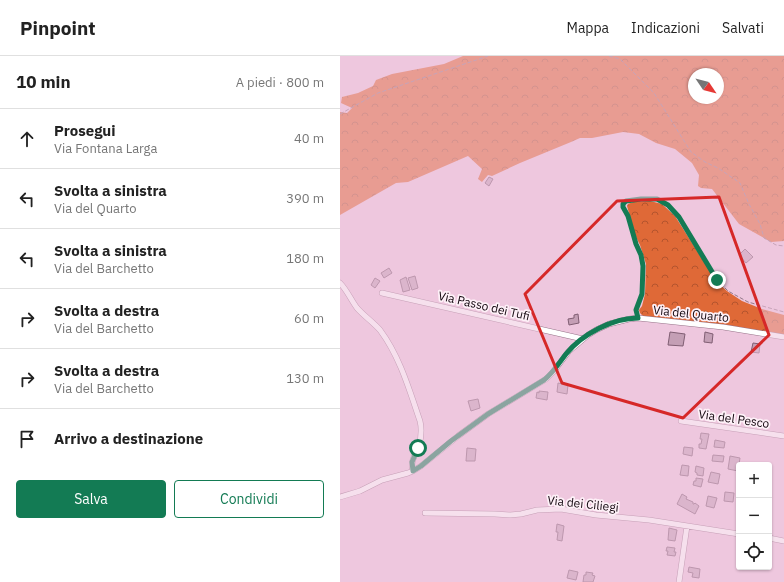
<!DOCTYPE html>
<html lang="it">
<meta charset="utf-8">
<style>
body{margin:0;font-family:"IBM Plex Sans",sans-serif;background:#f6f6f6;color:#222}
.controls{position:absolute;right:12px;bottom:12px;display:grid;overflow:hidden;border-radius:4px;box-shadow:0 1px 3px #0004}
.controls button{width:36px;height:36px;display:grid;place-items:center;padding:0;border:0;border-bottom:1px solid #e0e0e0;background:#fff;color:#222;font:20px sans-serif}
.compass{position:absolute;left:348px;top:12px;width:36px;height:36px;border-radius:50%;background:#fff;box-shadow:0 1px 3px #0004;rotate:125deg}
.stop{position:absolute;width:12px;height:12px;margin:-9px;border:3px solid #137b54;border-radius:50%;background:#fff}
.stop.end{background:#137b54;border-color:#fff;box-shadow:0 1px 4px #0008}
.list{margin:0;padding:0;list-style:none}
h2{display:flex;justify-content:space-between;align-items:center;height:52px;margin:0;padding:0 16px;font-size:17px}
h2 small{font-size:13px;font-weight:400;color:#767676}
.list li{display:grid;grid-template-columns:26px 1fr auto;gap:12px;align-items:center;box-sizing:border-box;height:60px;padding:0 16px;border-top:1px solid #e0e0e0}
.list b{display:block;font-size:15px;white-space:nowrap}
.list p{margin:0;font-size:13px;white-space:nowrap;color:#767676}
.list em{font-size:13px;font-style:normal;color:#767676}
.actions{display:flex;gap:8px;padding:12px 16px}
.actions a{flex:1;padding:9px 0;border:1px solid #137b54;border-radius:4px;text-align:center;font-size:14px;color:#137b54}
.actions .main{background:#137b54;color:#fff}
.icon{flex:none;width:22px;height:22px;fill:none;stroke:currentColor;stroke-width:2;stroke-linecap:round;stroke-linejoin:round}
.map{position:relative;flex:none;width:444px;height:526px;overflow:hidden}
header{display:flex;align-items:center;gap:24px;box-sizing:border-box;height:56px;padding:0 20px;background:#fff;border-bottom:1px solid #e0e0e0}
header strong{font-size:19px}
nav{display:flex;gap:22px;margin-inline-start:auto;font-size:14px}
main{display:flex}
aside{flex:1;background:#fff}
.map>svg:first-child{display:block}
.forest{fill:url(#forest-crowns);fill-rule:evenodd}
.building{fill:#c49fb5;stroke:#805e73}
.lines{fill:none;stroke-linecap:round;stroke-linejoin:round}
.minor-casing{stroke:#967288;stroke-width:6}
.path{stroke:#95798a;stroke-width:1;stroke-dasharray:4 2;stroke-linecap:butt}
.minor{stroke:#fff;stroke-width:5}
.route{stroke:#137b54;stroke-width:5}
.marked{fill:none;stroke:#d62828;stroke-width:3;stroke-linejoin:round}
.labels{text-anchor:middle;stroke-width:3.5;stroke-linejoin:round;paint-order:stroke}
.street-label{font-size:12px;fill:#13070f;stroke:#fef1f8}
</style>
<header>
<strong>Pinpoint</strong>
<nav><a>Mappa</a><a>Indicazioni</a><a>Salvati</a></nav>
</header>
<main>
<aside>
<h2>10 min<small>A piedi · 800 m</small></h2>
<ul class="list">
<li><svg class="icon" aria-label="ahead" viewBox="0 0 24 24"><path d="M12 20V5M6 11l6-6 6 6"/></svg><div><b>Prosegui</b><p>Via Fontana Larga</p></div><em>40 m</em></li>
<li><svg class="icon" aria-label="left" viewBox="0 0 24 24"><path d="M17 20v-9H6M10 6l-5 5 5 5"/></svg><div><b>Svolta a sinistra</b><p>Via del Quarto</p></div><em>390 m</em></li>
<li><svg class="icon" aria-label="left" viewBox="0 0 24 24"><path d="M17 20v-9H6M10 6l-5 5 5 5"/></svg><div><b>Svolta a sinistra</b><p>Via del Barchetto</p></div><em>180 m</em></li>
<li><svg class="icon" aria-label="right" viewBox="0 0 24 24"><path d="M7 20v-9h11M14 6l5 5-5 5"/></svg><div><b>Svolta a destra</b><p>Via del Barchetto</p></div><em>60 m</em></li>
<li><svg class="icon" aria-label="right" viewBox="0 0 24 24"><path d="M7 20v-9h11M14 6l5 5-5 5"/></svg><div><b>Svolta a destra</b><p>Via del Barchetto</p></div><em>130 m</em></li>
<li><svg class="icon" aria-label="arrive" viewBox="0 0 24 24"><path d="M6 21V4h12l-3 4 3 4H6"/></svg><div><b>Arrivo a destinazione</b></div></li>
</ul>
<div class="actions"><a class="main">Salva</a><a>Condividi</a></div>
</aside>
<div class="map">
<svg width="444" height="526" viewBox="0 0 444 526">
<defs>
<pattern id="forest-crowns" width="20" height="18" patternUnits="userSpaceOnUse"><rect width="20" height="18" fill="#df6937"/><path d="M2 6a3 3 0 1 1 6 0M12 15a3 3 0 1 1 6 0" fill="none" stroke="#b4542d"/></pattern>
</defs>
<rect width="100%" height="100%" fill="#eec7de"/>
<!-- forest -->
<path class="forest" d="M123 0H444V185L431 186 399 168 372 133 361 132 358 130 359 119 352 107 335 93 316 87 299 78 283 76 252 82H240L231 86 180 107 152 120 148 119 142 126 138 123 142 113 128 100 68 126 56 127 0 159V56L7 57 12 52 1 47 2 41 18 37 33 30 36 24 52 18 104 8ZM354 18H378V42H354Z
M310 145 322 148 335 160 376 225 387 235 402 245 422 253 444 259V278H435L303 260 300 257 299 254 302 250 305 238 306 208 300 189 295 179 287 150 288 148 293 146Z"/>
<!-- building -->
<path class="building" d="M149 121 153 123 149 130 145 127Z
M405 193 413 201 406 207 399 199Z
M49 212 52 217 44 222 41 217Z
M75 220 78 232 72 234 68 222Z
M66 221 70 234 63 236 60 224Z
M35 222 40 225 35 232 31 229Z
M238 258 239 267 229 269 228 263 234 262V259Z
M330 276 345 278 343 290 328 289Z
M365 276 373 278 372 287 364 286Z
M413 287 420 288 419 297 411 296Z
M218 327 228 329 227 338 217 336Z
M199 335 208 336 207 344 196 342 197 336 199 337Z
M138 343 140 352 131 355 128 345Z
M361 377 369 378 366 393 359 392V388H361L362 383H360Z
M375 384 385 386 384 392 374 391Z
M344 391 353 392 352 400 343 398Z
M127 392 136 393 135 405H126Z
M373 399 384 400 383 406 372 405Z
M390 400 400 402 398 415 388 413Z
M342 409 349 410 348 420 340 419Z
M356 410 364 412 363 420 357 419V417L355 416Z
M371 416 380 418 378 428 368 426Z
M356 422 363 423 361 431 353 429 354 425H356Z
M385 436 394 437 393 446 384 445Z
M342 438 347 441 346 443 353 446V448H354L355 447 359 450 355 458 337 448Z
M368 440 377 442 374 452 366 450Z
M217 468 224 470 222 485 217 484 218 476H216Z
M329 472 337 474 335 485 328 484Z
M327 491 335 492 334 496H336L335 500 327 499 328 495H326Z
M349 511 360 513 359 522 352 521 353 517 348 516Z
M229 514 238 516 236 524 227 522Z
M246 516 253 517 252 519 255 520 253 526H243L244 519H246Z"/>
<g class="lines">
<defs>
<path id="minor" d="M0 227C7 234 11 244 17 252 24 260 33 266 40 274 60 301 69 333 80 365 82 373 81 382 79 390 75 400 70 405 73 415
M42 237 243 283
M341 365 444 380
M0 441 20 435 42 424 68 417 73 415 81 410 118 380 148 358 206 323 213 316 229 295 248 279 256 274 269 268 289 263 298 262 383 271 444 281
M85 457 155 458 170 459 181 458 197 454 221 453 256 459 309 464 399 478
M429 482 444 485
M339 526 347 470"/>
</defs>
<!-- minor casing -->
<use href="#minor" class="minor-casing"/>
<!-- path -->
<path class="path" d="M269 0 280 3 314 37 351 96 365 106 378 112 400 127 409 148 420 168 424 182 436 189 444 190
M0 58 38 37 148 0
M296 258V252L302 238 303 210 301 199 296 188 288 160 283 151V148L286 145 301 143 311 142 317 143 322 145 328 149 339 161 377 224 388 235 408 246 444 256"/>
<!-- minor -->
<use href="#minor" class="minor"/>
</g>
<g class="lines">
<!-- route -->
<path class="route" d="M78 392 72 406 73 415 81 410 111 385 148 358 204 324C213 317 219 307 226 298 242 278 273 262 298 262L296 254 302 238 303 210 301 199 296 188 288 160 283 151V148L286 145 301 143H317L328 149 339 161 377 224"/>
</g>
<!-- marked area -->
<path d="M0 0H444V526H0ZM379 141 429 279 343 362 222 327 185 238 277 145Z" fill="#eec7de" fill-opacity=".55" fill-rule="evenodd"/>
<path class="marked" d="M379 141 429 279 343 362 222 327 185 238 277 145Z"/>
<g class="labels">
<!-- street labels -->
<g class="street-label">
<text transform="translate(144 250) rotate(13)" y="4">Via Passo dei Tufi</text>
<text transform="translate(351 258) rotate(6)" y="4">Via del Quarto</text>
<text transform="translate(394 363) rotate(8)" y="4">Via del Pesco</text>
<text transform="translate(243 448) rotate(6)" y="4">Via dei Ciliegi</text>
</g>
</g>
</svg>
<div class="controls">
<button>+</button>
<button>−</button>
<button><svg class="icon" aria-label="locate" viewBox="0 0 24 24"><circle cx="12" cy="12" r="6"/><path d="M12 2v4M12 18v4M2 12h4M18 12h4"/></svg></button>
</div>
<svg class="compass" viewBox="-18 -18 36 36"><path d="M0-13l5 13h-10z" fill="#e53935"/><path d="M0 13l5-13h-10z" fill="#767676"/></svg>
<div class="stop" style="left:78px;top:392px"></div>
<div class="stop end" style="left:377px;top:224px"></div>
</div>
</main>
